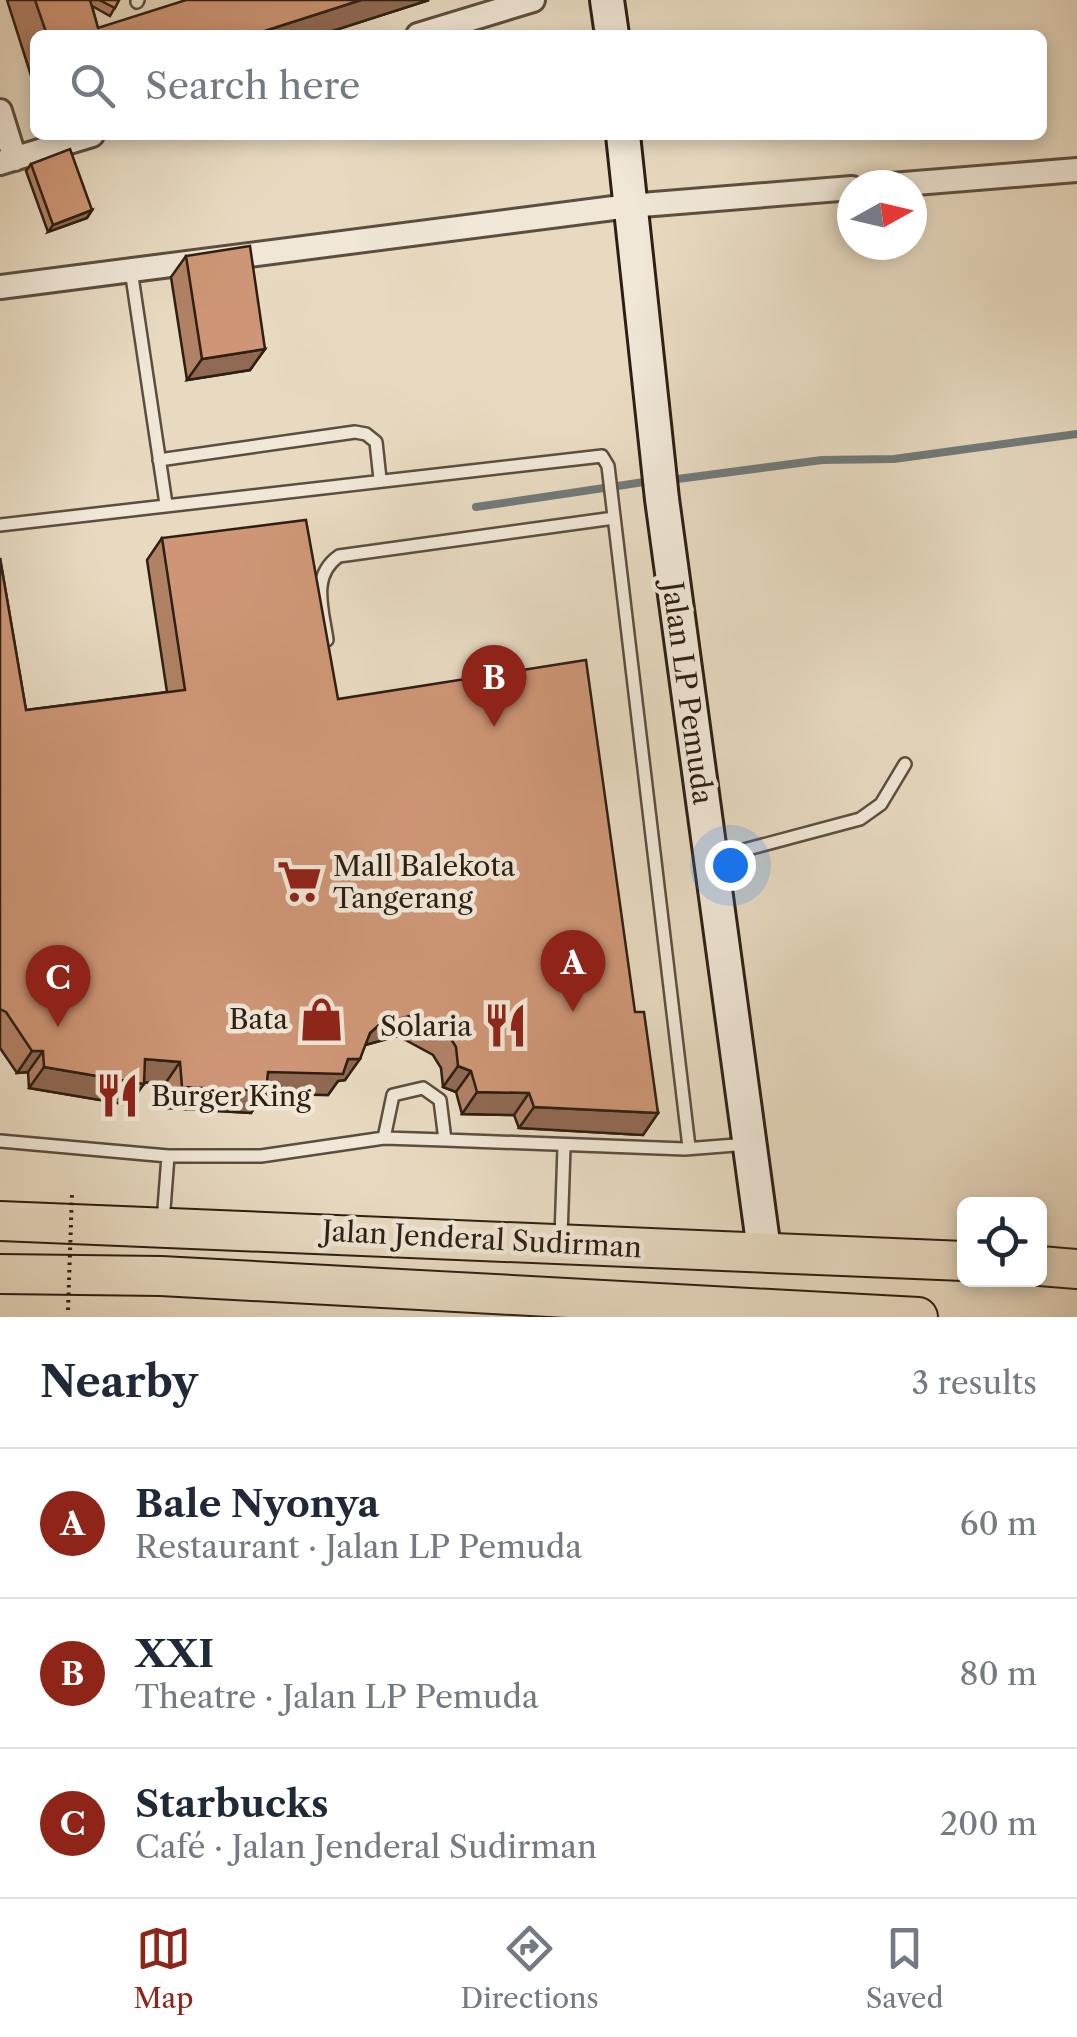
<!DOCTYPE html>
<meta charset="utf-8">
<style>
body{margin:0;font-family:"Libre Caslon Text",serif;background:#f2f2f3;color:#1f2937}
.controls{position:absolute;right:30px;bottom:30px;display:grid;overflow:hidden;border-radius:15px;box-shadow:0 5px 15px #0003}
.controls button{width:90px;height:90px;display:grid;place-items:center;padding:0;border:0;border-bottom:2px solid #e0e1e3;background:#fff;color:#1f2937;font:50px sans-serif}
.compass{position:absolute;left:837px;top:170px;width:90px;height:90px;border-radius:50%;background:#fff;box-shadow:0 5px 15px #0003;rotate:82deg}
.you{position:absolute;left:730px;top:865px;width:35px;height:35px;margin:-25px;border:8px solid #fff;border-radius:50%;background:#1a73e8;box-shadow:0 0 0 15px #1a73e833}
.badge{display:grid;place-items:center;width:65px;height:65px;border-radius:50%;background:#8f2418;color:#fff;font-size:32px;font-weight:700}
.pin{position:absolute;translate:-50% -82px;filter:drop-shadow(0 2px 5px #0008)}
.pin::after{content:'';position:absolute;top:52px;width:35px;height:30px;background:inherit;clip-path:polygon(0 0,100% 0,50% 100%)}
.list{margin:0;padding:0;list-style:none}
h2{display:flex;justify-content:space-between;align-items:center;height:130px;margin:0;padding:0 40px;font-size:42px}
h2 small{font-size:32px;font-weight:400;color:#747a83}
.list li{display:grid;grid-template-columns:65px 1fr auto;gap:30px;align-items:center;box-sizing:border-box;height:150px;padding:0 40px;border-top:2px solid #e0e1e3}
.list b{display:block;font-size:38px;white-space:nowrap}
.list p{margin:0;font-size:32px;white-space:nowrap;color:#747a83}
.list em{font-size:32px;font-style:normal;color:#747a83}
.icon{flex:none;width:55px;height:55px;fill:none;stroke:currentColor;stroke-width:2;stroke-linecap:round;stroke-linejoin:round}
.map{position:relative;flex:none;width:1077px;height:1317px;overflow:hidden}
.search{position:absolute;background:#fff;box-shadow:0 5px 15px #0003;left:30px;right:30px;top:30px;height:110px;display:flex;align-items:center;gap:25px;box-sizing:border-box;padding:0 35px;border-radius:15px;color:#747a83;font-size:38px}
.sheet{height:580px;background:#fff}
nav{display:flex;justify-content:space-around;align-items:center;box-sizing:border-box;height:140px;border-top:2px solid #e0e1e3;background:#fff;font-size:28px;color:#747a83}
nav a{display:grid;justify-items:center;gap:5px}
nav .on{color:#8f2418}
.map>svg:first-child{display:block}
.lines{fill:none;stroke-linecap:round;stroke-linejoin:round}
.stream{stroke:#717a7a;stroke-width:8}
.lane-casing{stroke:#5c4e3e;stroke-width:16}
.street-casing{stroke:#5c4e3e;stroke-width:28}
.secondary-casing{stroke:#2e1f13;stroke-width:38}
.primary-casing{stroke:#2e1f13;stroke-width:42}
.lane{stroke:#f0e7d7;stroke-width:11}
.street{stroke:#f0e7d7;stroke-width:22}
.secondary{stroke:#f0e7d7;stroke-width:32}
.primary{stroke:#e8dac1;stroke-width:38}
.path-bridge{stroke:#2e1f13;stroke-width:4;stroke-dasharray:2.5 5;stroke-linecap:butt}
.wall{fill:#b18165;stroke:#2e1f13;stroke-width:2.5}
.shaded-wall{fill:#906953;stroke:#2e1f13;stroke-width:2.5}
.building{fill:#ce9676;stroke:#2e1f13;stroke-width:2.5}
.labels{text-anchor:middle;stroke-width:9;stroke-linejoin:round;paint-order:stroke}
.street-label{font-size:28px;fill:#2e1f13;stroke:#f0e7d7}
.poi-label{font-size:28px;fill:#2e1f13;stroke:#f0e7d7;text-anchor:start}
</style>
<div class="map">
<svg width="1077" height="1317" viewBox="0 0 1077 1317">
<rect width="100%" height="100%" fill="#e8dac1"/>
<filter id="stains"><feTurbulence type="fractalNoise" baseFrequency=".002" numOctaves="4"/><feColorMatrix values="0 0 0 0 .2 0 0 0 0 .09 0 0 0 0 .02 0 0 0 .5 -.17"/></filter>
<radialGradient id="worn" r=".72"><stop offset=".6" stop-color="#630" stop-opacity="0"/><stop offset="1" stop-color="#630" stop-opacity=".3"/></radialGradient>
<g class="lines">
<!-- stream -->
<path class="stream" d="M670 480 822 460 894 459 1077 434
M476 507 651 481"/>
<defs>
<path id="lane" d="M137 2 138 0
M131 270 166 504
M159 460 355 432 366 434 376 442 380 479
M0 525 602 456 608 466 689 1147
M327 640C323 610 310 576 339 556L614 518
M714 858 860 819 881 804 905 764
M384 1138 445 1140
M0 1141 168 1156H261L384 1138 393 1095 423 1088 440 1100 445 1140 685 1149 748 1144
M163 1222 168 1156
M561 1237 564 1147"/>
<path id="street" d="M418 35 533 0
M0 111 15 159
M0 163 92 135
M891 185 1077 170
M0 287 629 206 852 188"/>
<path id="secondary" d="M607 0 612 35
M623 135 662 499 764 1250"/>
<path id="primary" d="M0 1221 964 1261
M1040 1266 1077 1269
M0 1274 161 1276 918 1317"/>
</defs>
<!-- lane casing -->
<use href="#lane" class="lane-casing"/>
<!-- street casing -->
<use href="#street" class="street-casing"/>
<!-- secondary casing -->
<use href="#secondary" class="secondary-casing"/>
<!-- primary casing -->
<use href="#primary" class="primary-casing"/>
<!-- lane -->
<use href="#lane" class="lane"/>
<!-- street -->
<use href="#street" class="street"/>
<!-- secondary -->
<use href="#secondary" class="secondary"/>
<!-- primary -->
<use href="#primary" class="primary"/>
<!-- path-bridge -->
<path class="path-bridge" d="M68 1310 72 1194"/>
</g>
<!-- wall -->
<path class="wall" d="M7 0H119L110 16 92 6 98 28 429 0 320 35H35V88Z
M31 164 92 210 87 218 48 232 26 171Z
M186 256 265 349 250 370 187 380 171 277Z
M162 538 338 699 635 1012 658 1113 643 1135 519 1128 514 1115 462 1114 456 1092 443 1087 441 1068 433 1055 398 1036 365 1045 345 1080 338 1081 328 1095 264 1094 251 1113 167 1108 165 1084 144 1082 129 1105 29 1088 28 1072 17 1073 0 1048V558L26 710 167 692 147 560Z"/>
<!-- shaded-wall -->
<path class="shaded-wall" d="M361 0H429L320 35H252Z
M92 210 87 218 48 232 53 225Z
M265 349 250 370 187 380 202 359Z
M413 1015 398 1036 365 1045 370 1033 380 1024Z
M32 1051H43L28 1072 17 1073Z
M145 1059 180 1062 165 1084 130 1081Z
M348 1059H360L345 1080 338 1081 328 1095 264 1094 251 1113 167 1108 182 1087Z
M458 1066 471 1071 456 1092 443 1087Z
M44 1067 144 1084 129 1105 29 1088Z
M477 1092 529 1093 514 1115 462 1114Z
M534 1107 658 1113 643 1135 519 1128Z"/>
<!-- building -->
<path class="building" d="M35 0H90L98 28 186 0H361L252 35H47Z
M99 0H119L115 8Z
M70 149 92 210 53 225 31 164Z
M250 246 265 349 202 359 186 256Z
M306 520 338 699 586 660 635 1012H644L658 1113 534 1107 529 1093 477 1092 471 1071 458 1066 456 1047 448 1034 413 1015 380 1024 370 1033 360 1059H348L343 1074 268 1072 266 1091 182 1087 180 1062 145 1059 144 1084 44 1067 43 1051H32L6 1012 0 1009V558L26 710 185 690 162 538Z"/>
<!-- icons -->
<defs>
<symbol id="supermarket-bare" viewBox="-9 -9 18 18"><path d="M-6-5.5h2.5l.6 2H6L4.5 2H-2.5L-4.4-4H-6ZM-1.5 3.2a1.3 1.3 0 1 0 .1 0ZM3 3.2a1.3 1.3 0 1 0 .1 0Z" fill="#8f2418" stroke="#f0e7d7" stroke-width="2.5" paint-order="stroke"/></symbol>
<symbol id="shop-bare" viewBox="-9 -9 18 18"><path d="M-5-2.5h2.3a2.7 3.5 0 0 1 5.4 0H5L5.5 6h-11ZM-1.5-2.5h3a1.5 2.3 0 0 0-3 0Z" fill="#8f2418" stroke="#f0e7d7" stroke-width="2.5" paint-order="stroke"/></symbol>
<symbol id="restaurant-bare" viewBox="-9 -9 18 18"><path d="M-5-6h1v4h1v-4h1v4h1v-4h1v5L-1.5 .5V6h-2V.5L-5-1ZM5-6V6H3V1.5H1.5Q1.5-4 5-6Z" fill="#8f2418" stroke="#f0e7d7" stroke-width="2.5" paint-order="stroke"/></symbol>
</defs>
<g fill-rule="evenodd">
<use href="#supermarket-bare" x="268" y="850" width="63" height="63"/>
<use href="#shop-bare" x="290" y="988" width="63" height="63"/>
<use href="#restaurant-bare" x="474" y="994" width="63" height="63"/>
<use href="#restaurant-bare" x="86" y="1064" width="63" height="63"/>
</g>
<g class="labels">
<!-- street labels -->
<g class="street-label">
<text transform="translate(688 693) rotate(82)" y="10">Jalan LP Pemuda</text>
<text transform="translate(482 1239) rotate(3)" y="10">Jalan Jenderal Sudirman</text>
</g>
<!-- poi labels -->
<g class="poi-label">
<text x="333" y="876">Mall Balekota<tspan x="333" dy="32">Tangerang</tspan></text>
<text x="288" y="1029" text-anchor="end">Bata</text>
<text x="472" y="1036" text-anchor="end">Solaria</text>
<text x="151" y="1106">Burger King</text>
</g>
</g>
<rect width="100%" height="100%" filter="url(#stains)"/>
<rect width="100%" height="100%" fill="url(#worn)"/>
</svg>
<div class="controls">
<button><svg class="icon" aria-label="locate" viewBox="0 0 24 24"><circle cx="12" cy="12" r="6"/><path d="M12 2v4M12 18v4M2 12h4M18 12h4"/></svg></button>
</div>
<svg class="compass" viewBox="-18 -18 36 36"><path d="M0-13l5 13h-10z" fill="#e53935"/><path d="M0 13l5-13h-10z" fill="#747a83"/></svg>
<div class="you"></div>
<div class="pin badge" style="left:573px;top:1012px">A</div>
<div class="pin badge" style="left:494px;top:727px">B</div>
<div class="pin badge" style="left:58px;top:1027px">C</div>
<div class="search"><svg class="icon" aria-label="search" viewBox="0 0 24 24"><circle cx="10" cy="10" r="6"/><path d="M15 15l6 6"/></svg>Search here</div>
</div>
<section class="sheet">
<h2>Nearby<small>3 results</small></h2>
<ul class="list">
<li><span class="badge">A</span><div><b>Bale Nyonya</b><p>Restaurant · Jalan LP Pemuda</p></div><em>60 m</em></li>
<li><span class="badge">B</span><div><b>XXI</b><p>Theatre · Jalan LP Pemuda</p></div><em>80 m</em></li>
<li><span class="badge">C</span><div><b>Starbucks</b><p>Café · Jalan Jenderal Sudirman</p></div><em>200 m</em></li>
</ul>
</section>
<nav>
<a class="on"><svg class="icon" aria-label="map" viewBox="0 0 24 24"><path d="M3 6l6-2 6 2 6-2v14l-6 2-6-2-6 2zM9 4v14M15 6v14"/></svg>Map</a>
<a><svg class="icon" aria-label="directions" viewBox="0 0 24 24"><path d="M12 3l9 9-9 9-9-9zM9 14v-3h6M13 9l2 2-2 2"/></svg>Directions</a>
<a><svg class="icon" aria-label="saved" viewBox="0 0 24 24"><path d="M7 4h10v16l-5-4-5 4z"/></svg>Saved</a>
</nav>
